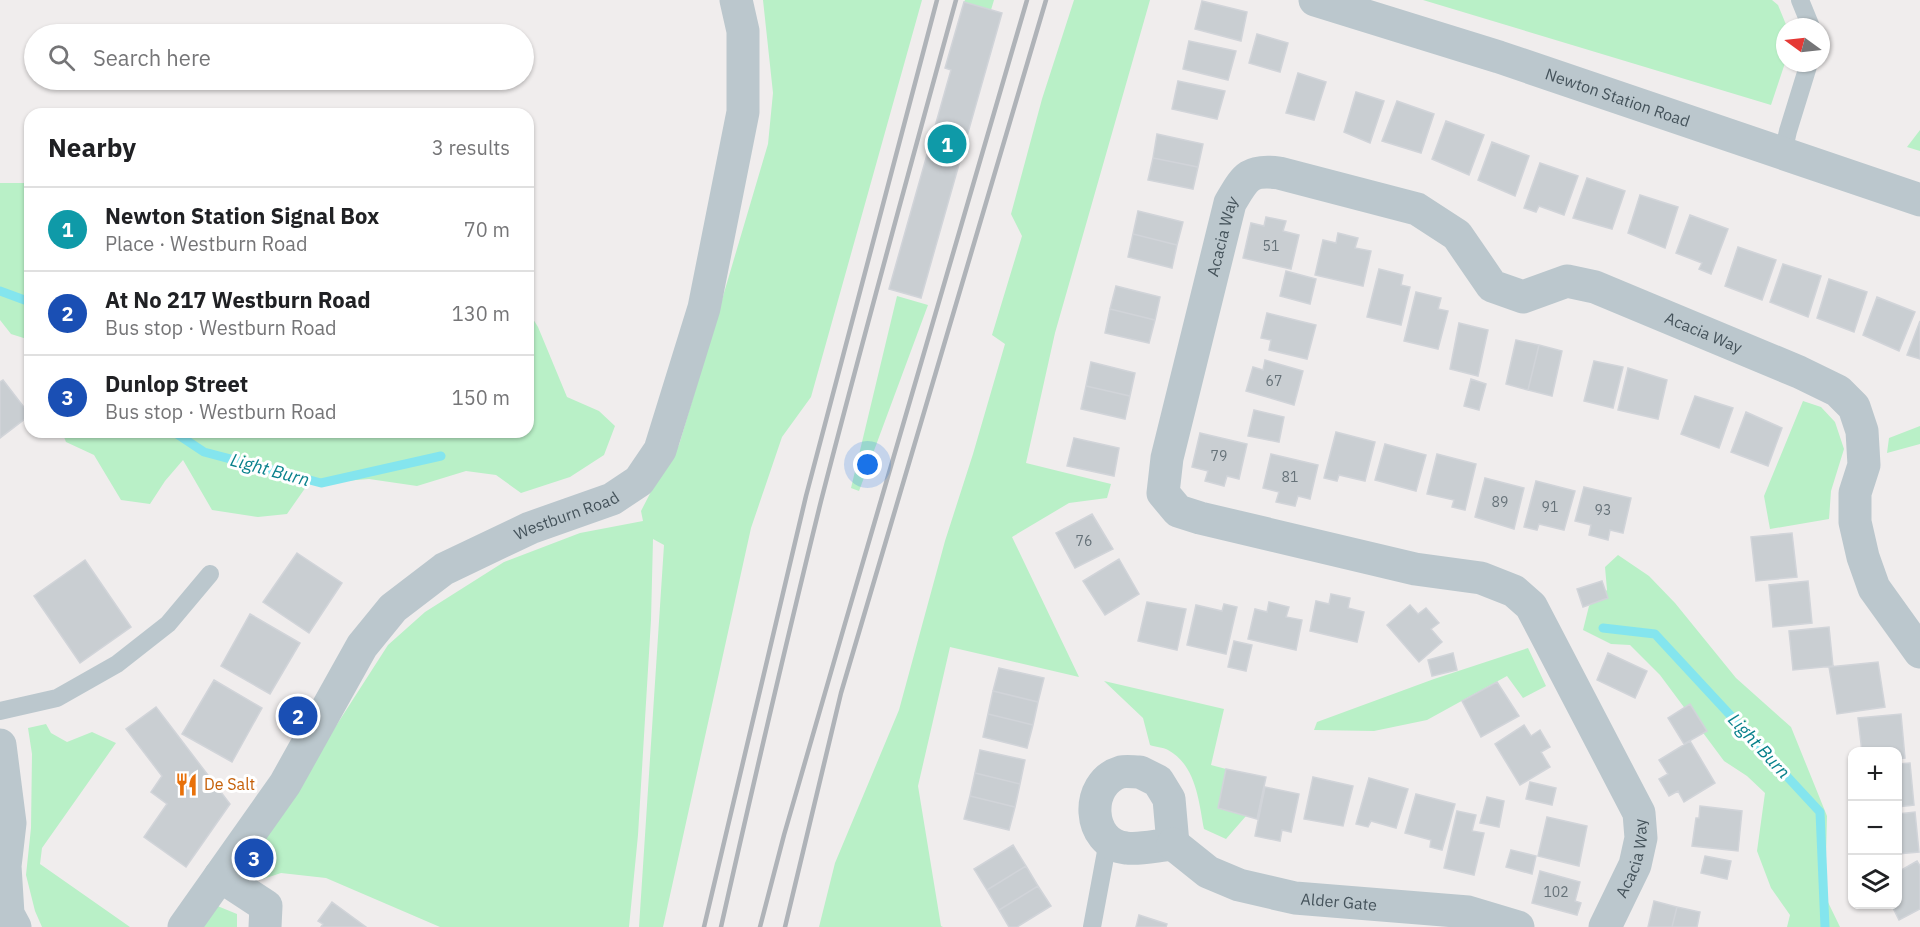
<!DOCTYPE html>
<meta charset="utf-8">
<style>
body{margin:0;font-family:"IBM Plex Sans",sans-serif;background:#f2f2f2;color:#202124}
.controls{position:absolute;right:18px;bottom:18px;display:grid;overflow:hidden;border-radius:12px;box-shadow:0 2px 4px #0004}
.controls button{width:54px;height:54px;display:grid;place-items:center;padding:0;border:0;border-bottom:2px solid #e0e0e0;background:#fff;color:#202124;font:30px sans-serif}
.compass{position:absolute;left:1776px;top:18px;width:54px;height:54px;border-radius:50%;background:#fff;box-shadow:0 2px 4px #0004;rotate:285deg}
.you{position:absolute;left:868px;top:465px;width:21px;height:21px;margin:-15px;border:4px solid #fff;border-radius:50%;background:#1a73e8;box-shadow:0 0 0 9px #1a73e833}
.badge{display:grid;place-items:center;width:39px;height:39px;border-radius:50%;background:#2563eb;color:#fff;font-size:20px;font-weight:700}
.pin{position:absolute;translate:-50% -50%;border:3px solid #fff;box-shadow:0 2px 6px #0006}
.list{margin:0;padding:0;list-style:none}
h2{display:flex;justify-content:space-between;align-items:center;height:78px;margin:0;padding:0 24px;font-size:26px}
h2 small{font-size:20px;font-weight:400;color:#757577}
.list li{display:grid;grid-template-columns:39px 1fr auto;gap:18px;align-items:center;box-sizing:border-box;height:84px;padding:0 24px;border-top:2px solid #e0e0e0}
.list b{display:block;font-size:22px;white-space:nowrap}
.list p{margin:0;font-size:20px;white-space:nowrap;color:#757577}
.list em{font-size:20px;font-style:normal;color:#757577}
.icon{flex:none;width:33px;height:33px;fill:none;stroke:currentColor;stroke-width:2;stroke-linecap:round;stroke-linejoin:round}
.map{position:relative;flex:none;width:1920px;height:927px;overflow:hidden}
.search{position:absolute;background:#fff;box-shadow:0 2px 4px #0004;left:24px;top:24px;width:510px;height:66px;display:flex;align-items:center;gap:15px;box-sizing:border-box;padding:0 21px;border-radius:33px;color:#757577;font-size:22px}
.panel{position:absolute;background:#fff;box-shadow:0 2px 4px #0004;left:24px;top:108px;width:510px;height:330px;border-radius:18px}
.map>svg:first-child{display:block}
.green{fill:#b9f0c7}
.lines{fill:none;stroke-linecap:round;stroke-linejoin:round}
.stream{stroke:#84e5ee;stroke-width:9}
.building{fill:#c9ced2;stroke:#d1d4d9;stroke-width:1.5}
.service{stroke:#bbc7cd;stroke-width:18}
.minor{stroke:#bbc7cd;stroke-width:33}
.tertiary{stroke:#bbc7cd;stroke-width:33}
.rail{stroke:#afb3b8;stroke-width:4.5}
.labels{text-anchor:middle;stroke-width:6;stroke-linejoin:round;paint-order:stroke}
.number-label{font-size:14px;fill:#667279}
.street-label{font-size:16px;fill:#45535b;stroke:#fff}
.food-label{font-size:16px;fill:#c56008;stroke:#fff;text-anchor:start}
.water-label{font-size:18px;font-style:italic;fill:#09818c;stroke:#fff}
</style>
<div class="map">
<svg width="1920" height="927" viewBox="0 0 1920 927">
<rect width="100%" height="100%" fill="#f0eded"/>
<!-- green -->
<path class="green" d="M763 0H922L811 397 782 437 751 528 663 927H639L664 545 653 539 651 620 638 835 629 927H440L326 878 281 873 263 879 256 869 260 844 388 645 425 612 504 562 580 533 643 521 641 511 657 480 679 445 768 144 773 93Z
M965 0H994L991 10 964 2Z
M1074 0H1150L1055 333 1026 463 1111 484 1107 498 1069 503 1012 537 1079 677 950 647 918 786 941 926 943 927H819L835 863 899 710 945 541 973 454 1005 344 992 335 1022 236 1011 214 1042 99Z
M1423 0H1772L1778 5 1787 27H1785V63L1771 105Z
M1920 130V151L1907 147Z
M0 183H30V340L11 334 0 320Z
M897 296 928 305 859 491 851 488Z
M528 311 538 327 567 397 599 411 615 426 604 455 570 477 521 493 496 475 466 471 417 486 369 479 308 484 287 514 258 517 212 510 183 460 165 481 150 504 121 500 94 455 66 442 62 432H528Z
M1803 401 1821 407 1835 422 1844 449 1831 491 1829 519 1770 529 1764 496Z
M1920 426V444L1887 453 1889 438Z
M1618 555 1649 576 1675 603 1736 678 1791 727 1827 816 1825 896 1840 927H1787L1790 915 1771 888 1757 851 1765 793 1747 776 1724 761 1660 675 1630 645 1611 644 1583 630 1589 606 1607 590 1605 567Z
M1528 648 1546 686 1523 698 1507 676 1427 720 1374 731 1314 730 1317 722 1434 679Z
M1104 681 1224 709 1211 765 1226 769 1218 808 1246 816 1226 839 1204 829C1199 802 1196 765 1168 750 1163 747 1155 747 1150 745L1143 718Z
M46 724 51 733 67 742 92 732 116 743 42 848 40 864 130 927H42L35 911 26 875 31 828 32 754 28 728Z
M215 905 237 914V927H200Z"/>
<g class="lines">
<!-- stream -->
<path class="stream" d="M0 291 30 302
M174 432 204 452 321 483 441 456
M1603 628 1655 634 1820 812 1825 927"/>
</g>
<!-- building -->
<path class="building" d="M1202 1 1247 12 1241 41 1195 29Z
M964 2 1002 13 921 298 889 289 951 70 945 68Z
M1257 34 1288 43 1280 72 1249 63Z
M1189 41 1236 51 1228 80 1183 69Z
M1298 73 1326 82 1314 120 1286 113Z
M1178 81 1225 91 1217 119 1172 109Z
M1356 92 1384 101 1370 143 1344 132Z
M1397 101 1434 114 1421 153 1382 141Z
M1446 121 1484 135 1469 175 1432 159Z
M1157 134 1203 144 1198 167 1153 158Z
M1492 142 1529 156 1515 196 1478 180Z
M1153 158 1198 167 1193 189 1148 180Z
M1540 163 1578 176 1564 215 1539 206 1536 212 1524 208Z
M1587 178 1625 191 1612 229 1573 218Z
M1640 195 1678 207 1665 248 1628 233Z
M1138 211 1183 222 1177 245 1133 234Z
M1690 215 1728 229 1711 274 1699 269 1702 263 1676 253Z
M1266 217 1286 221 1283 231 1299 235 1291 269 1243 258 1251 223 1264 226Z
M1338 233 1358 238 1355 248 1371 251 1363 286 1315 275 1323 240 1336 243Z
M1133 234 1177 245 1172 268 1128 257Z
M1738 247 1776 260 1762 300 1725 286Z
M1783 264 1821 276 1808 317 1770 302Z
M1379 269 1403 275 1401 285 1410 287 1401 325 1367 317Z
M1286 271 1316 279 1310 304 1280 296Z
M1829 279 1867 292 1854 332 1817 318Z
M1116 286 1160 297 1155 320 1110 309Z
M1416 292 1441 298 1438 309 1448 311 1438 349 1404 341Z
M1877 297 1915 312 1899 351 1863 335Z
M1110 309 1155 320 1149 343 1105 333Z
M1267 313 1316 325 1307 359 1269 350 1271 340 1261 338Z
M1920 321V359L1907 355Z
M1459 323 1488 330 1478 376 1450 369Z
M1516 340 1539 345 1528 390 1506 384Z
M1539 345 1562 351 1552 396 1528 390Z
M1265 360 1303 371 1294 405 1246 391 1253 367 1263 370Z
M1594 361 1623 367 1613 408 1584 401Z
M1091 362 1135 373 1130 396 1086 386Z
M1628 368 1667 380 1658 419 1618 410Z
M1471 379 1486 384 1479 410 1464 406Z
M3 380 30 415 0 438V382Z
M1086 386 1130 396 1125 419 1081 409Z
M1695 396 1733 408 1719 448 1681 434Z
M1254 410 1284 417 1279 442 1248 436Z
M1746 412 1782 428 1768 466 1731 452Z
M1336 432 1375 442 1365 481 1339 475 1337 481 1324 478Z
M1200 433 1247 444 1239 479 1227 476 1224 486 1205 481 1208 471 1192 467Z
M1074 438 1119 448 1114 476 1067 466Z
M1385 444 1426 455 1416 491 1375 480Z
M1271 454 1318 465 1310 499 1298 496 1295 506 1276 502 1279 492 1263 488Z
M1437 454 1476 464 1465 510 1452 507 1454 500 1427 494Z
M1485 478 1524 488 1514 529 1475 517Z
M1536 481 1575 491 1564 530 1539 524 1537 530 1524 527Z
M1584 487 1631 498 1623 533 1610 530 1608 540 1589 535 1591 525 1575 521Z
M1092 514 1113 549 1075 568 1056 533Z
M1792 533 1797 577 1756 581 1751 537Z
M297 553 342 583 309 633 263 602Z
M1119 559 1139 594 1105 615 1083 581Z
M85 560 131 627 80 663 34 596Z
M1602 581 1608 598 1583 607 1577 589Z
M1808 581 1812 623 1773 627 1769 585Z
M1331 594 1350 598 1348 608 1364 612 1357 642 1310 631 1316 601 1329 604Z
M1147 602 1186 609 1177 650 1138 641Z
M1269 602 1289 607 1286 617 1302 620 1296 650 1248 639 1255 609 1267 612Z
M1224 604 1237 607 1226 654 1187 645 1196 605 1222 611Z
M1410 605 1418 614 1426 608 1439 623 1431 629 1442 642 1419 662 1387 625Z
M250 614 300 643 270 694 221 666Z
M1829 627 1833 666 1793 670 1789 631Z
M1234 641 1252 645 1246 671 1228 667Z
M1453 653 1457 670 1432 676 1428 660Z
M1608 653 1647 671 1635 698 1597 680Z
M1878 662 1885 707 1837 714 1829 667Z
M999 668 1044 678 1038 702 993 691Z
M214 680 262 708 232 762 182 734Z
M1497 682 1519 716 1481 737 1462 701Z
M993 691 1038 702 1033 725 988 714Z
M1690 704 1707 731 1684 744 1668 718Z
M156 707 230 804 186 867 144 837 167 804 151 792 162 776 126 729Z
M988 714 1033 725 1027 748 983 737Z
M1901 714 1905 758 1898 759V752H1862L1858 718Z
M1524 725 1531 736 1540 730 1550 747 1541 752 1550 767 1520 785 1495 744Z
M1690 741 1715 783 1684 802 1678 791 1669 796 1659 779 1668 774 1659 760Z
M980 750 1025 760 1020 784 975 773Z
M1910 763 1914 805 1898 807V764Z
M1226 769 1266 777 1257 819 1218 808Z
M975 773 1020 784 1015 807 970 796Z
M1313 777 1353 786 1343 826 1304 819Z
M1369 778 1408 789 1396 828 1371 821 1368 827 1356 824Z
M1530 782 1556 788 1552 805 1526 799Z
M1265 787 1299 794 1291 832 1282 830 1280 841 1255 836Z
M1416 794 1455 804 1442 850 1430 847 1431 840 1405 833Z
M970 796 1015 807 1009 830 964 819Z
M1487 797 1504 801 1499 827 1480 823Z
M1700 806 1742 811 1738 851 1692 846 1696 818H1699Z
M1457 811 1476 815 1472 831 1484 833 1474 875 1444 868Z
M1915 812 1919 852 1898 854V814Z
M1547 817 1587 826 1579 866 1538 856Z
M1013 845 1026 866 987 890 974 869Z
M1511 850 1536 856 1532 874 1506 867Z
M1705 856 1731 861 1727 879 1701 873Z
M1917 861 1920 866V909L1899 920 1891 904H1898V872Z
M1026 866 1038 886 999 910 987 890Z
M1540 871 1580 882 1575 901 1581 903 1577 915 1532 903Z
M1038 886 1051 906 1017 927H1009L999 910Z
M1654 901 1677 907 1672 927H1648Z
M332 902 366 927H321L323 924 318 921Z
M1677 907 1700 912 1697 927H1672Z
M1139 915 1167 924 1166 927H1136Z"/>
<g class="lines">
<!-- service -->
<path class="service" d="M1800 0 1811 27
M1783 153 1788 131 1809 63
M0 711 57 698 117 664 168 624 210 574
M1092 927 1108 841"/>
<!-- minor -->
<g class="minor">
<path d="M0 745 10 823 5 866 8 914 15 927"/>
<path d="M1140 772 1158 781 1169 799 1173 844C1158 845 1141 850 1126 848 1087 844 1084 783 1121 772 1126 771 1134 772 1140 772Z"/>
<path id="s1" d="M1173 844 1208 872 1239 885 1295 898 1468 912 1518 927"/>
<path d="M220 876 266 906 265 927"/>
<path id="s2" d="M1605 927 1635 865 1641 838 1639 813 1531 606 1514 591 1481 578 1415 569 1200 518 1178 511 1163 493 1167 458 1230 203C1245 178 1248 169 1279 173L1417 209 1457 235 1492 286 1523 297 1567 281 1595 287 1799 372 1838 391 1854 407 1862 431 1864 465 1855 493V522L1863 557 1874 588 1920 652"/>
</g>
<!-- tertiary -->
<g class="tertiary">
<path id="s3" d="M1315 0 1499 57 1920 200"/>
<path id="s4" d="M184 927 285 784 362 646 393 608 444 569 530 528 612 499 639 481 660 450 704 308 743 112V31L736 0"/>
</g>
<!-- rail -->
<path class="rail" d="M704 927 806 496 937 0
M721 927C753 785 786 643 821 501 864 334 910 167 956 0
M760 927 784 835 844 627 1027 0
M785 927 841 693 1046 0"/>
</g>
<!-- icons -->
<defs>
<symbol id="restaurant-bare" viewBox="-9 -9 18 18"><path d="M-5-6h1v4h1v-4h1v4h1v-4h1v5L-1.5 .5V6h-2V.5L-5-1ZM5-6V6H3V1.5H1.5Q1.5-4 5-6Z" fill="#e8710a" stroke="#fff" stroke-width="2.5" paint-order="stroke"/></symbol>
</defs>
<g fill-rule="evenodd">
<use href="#restaurant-bare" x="170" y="768" width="33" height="33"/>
</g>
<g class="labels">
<!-- number labels -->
<g class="number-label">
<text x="1271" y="251">51</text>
<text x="1274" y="386">67</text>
<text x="1219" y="461">79</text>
<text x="1290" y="482">81</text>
<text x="1500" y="507">89</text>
<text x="1550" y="512">91</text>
<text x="1603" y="515">93</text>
<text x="1084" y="546">76</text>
<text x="1556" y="897">102</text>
</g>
<!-- street labels -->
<g class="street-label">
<text dy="6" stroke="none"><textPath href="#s3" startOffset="318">Newton Station Road</textPath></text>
<text dy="6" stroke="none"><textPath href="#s2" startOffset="1011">Acacia Way</textPath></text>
<text dy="6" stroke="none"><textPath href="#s2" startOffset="1587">Acacia Way</textPath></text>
<text dy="6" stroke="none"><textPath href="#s4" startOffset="580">Westburn Road</textPath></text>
<text dy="6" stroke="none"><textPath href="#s2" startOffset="75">Acacia Way</textPath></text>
<text dy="6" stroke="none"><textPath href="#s1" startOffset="180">Alder Gate</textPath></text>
</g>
<!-- food labels -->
<g class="food-label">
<text x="204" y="790">De Salt</text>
</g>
<!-- water labels -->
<g class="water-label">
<text transform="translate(270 470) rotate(15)" y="6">Light Burn</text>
<text transform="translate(1759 746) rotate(47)" y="6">Light Burn</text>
</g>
</g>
</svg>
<div class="controls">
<button>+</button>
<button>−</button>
<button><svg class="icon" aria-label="layers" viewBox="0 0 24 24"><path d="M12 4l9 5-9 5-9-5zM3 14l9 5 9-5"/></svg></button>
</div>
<svg class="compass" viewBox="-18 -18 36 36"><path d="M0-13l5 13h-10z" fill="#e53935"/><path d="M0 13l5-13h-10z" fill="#757577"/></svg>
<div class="you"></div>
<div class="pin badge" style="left:947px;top:144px;background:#0f9aa8">1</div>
<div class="pin badge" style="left:298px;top:716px;background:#1a4fb4">2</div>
<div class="pin badge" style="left:254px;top:858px;background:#1a4fb4">3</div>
<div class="search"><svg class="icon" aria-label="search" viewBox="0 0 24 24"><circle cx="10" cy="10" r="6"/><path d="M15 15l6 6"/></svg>Search here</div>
<section class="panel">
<h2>Nearby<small>3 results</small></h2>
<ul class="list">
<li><span class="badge" style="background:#0f9aa8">1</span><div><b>Newton Station Signal Box</b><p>Place · Westburn Road</p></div><em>70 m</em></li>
<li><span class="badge" style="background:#1a4fb4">2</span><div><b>At No 217 Westburn Road</b><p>Bus stop · Westburn Road</p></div><em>130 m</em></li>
<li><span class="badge" style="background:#1a4fb4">3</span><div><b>Dunlop Street</b><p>Bus stop · Westburn Road</p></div><em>150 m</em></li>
</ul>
</section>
</div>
